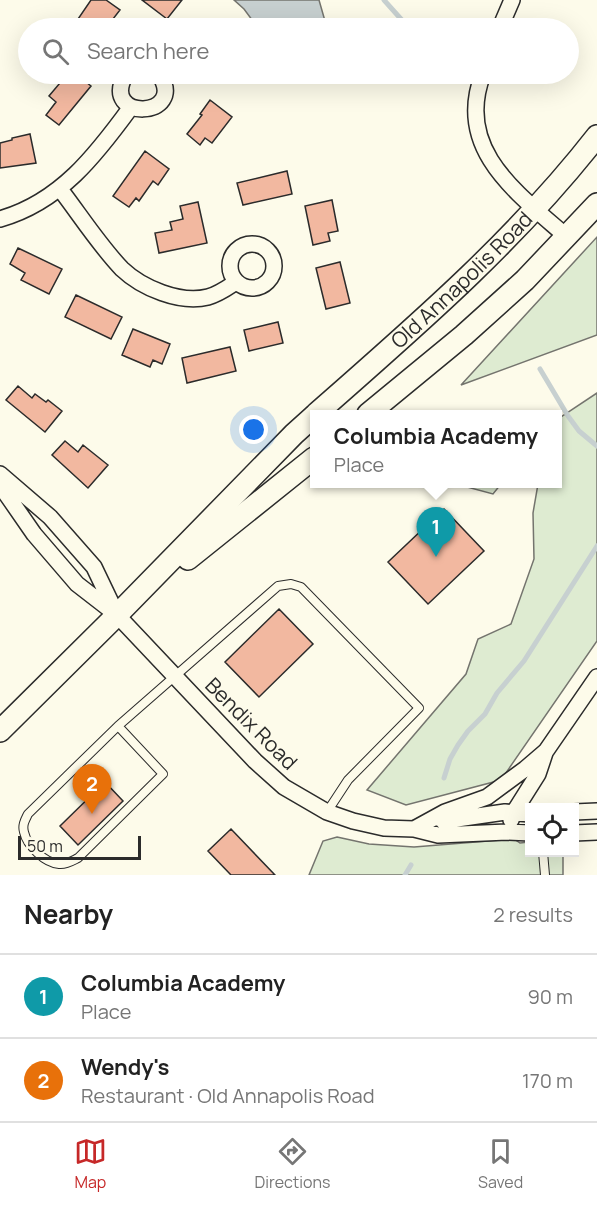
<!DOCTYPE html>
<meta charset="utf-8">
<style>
body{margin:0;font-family:Manrope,sans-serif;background:#f2f2f2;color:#222}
.controls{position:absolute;right:18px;bottom:18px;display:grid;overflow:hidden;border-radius:0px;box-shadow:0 6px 24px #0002}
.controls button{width:54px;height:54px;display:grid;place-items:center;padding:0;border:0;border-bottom:2px solid #e0e0e0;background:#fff;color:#222;font:30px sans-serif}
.scale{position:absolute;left:18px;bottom:15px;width:123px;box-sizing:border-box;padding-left:6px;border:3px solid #2b2b2b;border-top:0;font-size:16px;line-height:21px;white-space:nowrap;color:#2b2b2b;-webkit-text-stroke:4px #fdfbea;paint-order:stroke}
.you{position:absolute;left:254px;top:430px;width:21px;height:21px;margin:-15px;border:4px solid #fff;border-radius:50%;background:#1a73e8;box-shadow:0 0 0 9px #1a73e833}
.badge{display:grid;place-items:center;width:39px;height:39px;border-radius:50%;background:#c62828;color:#fff;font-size:20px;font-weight:700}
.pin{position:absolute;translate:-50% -50px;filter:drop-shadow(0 2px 3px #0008)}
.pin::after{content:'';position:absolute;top:32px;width:21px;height:18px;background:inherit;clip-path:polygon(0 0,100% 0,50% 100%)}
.popup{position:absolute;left:310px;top:410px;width:252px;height:78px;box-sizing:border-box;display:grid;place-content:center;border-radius:0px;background:#fff;filter:drop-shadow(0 2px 4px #0005);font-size:20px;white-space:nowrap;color:#767676}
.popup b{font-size:22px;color:#222}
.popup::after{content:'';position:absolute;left:50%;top:100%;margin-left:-12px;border:12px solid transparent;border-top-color:#fff}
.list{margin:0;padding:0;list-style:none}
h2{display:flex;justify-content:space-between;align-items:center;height:78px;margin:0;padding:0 24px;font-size:26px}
h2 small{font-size:20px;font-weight:400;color:#767676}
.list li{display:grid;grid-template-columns:39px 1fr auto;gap:18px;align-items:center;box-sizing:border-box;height:84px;padding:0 24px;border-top:2px solid #e0e0e0}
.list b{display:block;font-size:22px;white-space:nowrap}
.list p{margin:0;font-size:20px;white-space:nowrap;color:#767676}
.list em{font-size:20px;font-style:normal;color:#767676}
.icon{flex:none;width:33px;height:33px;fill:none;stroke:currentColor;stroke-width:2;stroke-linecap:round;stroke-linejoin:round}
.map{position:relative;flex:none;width:597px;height:875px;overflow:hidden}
.search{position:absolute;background:#fff;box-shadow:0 6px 24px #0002;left:18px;right:18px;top:18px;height:66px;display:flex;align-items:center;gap:15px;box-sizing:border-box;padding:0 21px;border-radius:33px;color:#767676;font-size:22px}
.sheet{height:246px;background:#fff}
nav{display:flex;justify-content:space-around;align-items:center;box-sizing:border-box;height:84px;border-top:2px solid #e0e0e0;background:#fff;font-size:16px;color:#767676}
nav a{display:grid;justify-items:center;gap:3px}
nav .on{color:#c62828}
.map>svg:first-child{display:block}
.green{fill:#deebd1;stroke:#74746e;stroke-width:1.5}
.water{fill:#c7d0d0;stroke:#74746e;stroke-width:1.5}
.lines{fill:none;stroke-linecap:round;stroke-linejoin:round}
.stream{stroke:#c7d0d0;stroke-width:5}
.building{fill:#f2b8a0;stroke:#2b2b2b;stroke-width:1.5}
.lane-casing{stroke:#2b2b2b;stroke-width:10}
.street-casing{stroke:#2b2b2b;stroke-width:18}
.secondary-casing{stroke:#2b2b2b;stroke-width:24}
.lane{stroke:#fdfbea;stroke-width:8}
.street{stroke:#fdfbea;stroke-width:15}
.secondary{stroke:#fdfbea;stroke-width:21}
.labels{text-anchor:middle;stroke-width:4.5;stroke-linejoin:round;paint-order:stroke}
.street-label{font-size:21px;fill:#2b2b2b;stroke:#fdfbea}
</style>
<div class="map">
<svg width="597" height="875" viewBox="0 0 597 875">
<rect width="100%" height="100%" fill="#fdfbea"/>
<!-- green -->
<path class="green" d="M597 237V335L461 385Z
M597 393V641L501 780 406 805 367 790 466 674 478 639 511 624 534 559 533 513 538 484H558V419Z
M456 484H501L493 494Z
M337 837 369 844 414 847 514 839 520 843 529 842 530 852 563 853V875H309L323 841Z"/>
<!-- water -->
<path class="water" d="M234 0H319L327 28H258L244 9Z"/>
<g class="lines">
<!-- stream -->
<path class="stream" d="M384 0 409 28
M540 369 568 416 579 431 597 446
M444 778 450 759 458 745 468 731 485 714 497 693 524 661 597 546
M405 875 411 865"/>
</g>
<!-- building -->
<path class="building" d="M91 0H106L120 10 106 28H84L86 25 78 19Z
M142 0H182L167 19Z
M57 74H76L91 86 59 125 46 115 56 102 49 96 60 83 53 78Z
M218 74H238L231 83Z
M210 100 232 117 212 143 205 138 200 145 187 134 202 115 200 114Z
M30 134 36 163 0 168V143L12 140V138Z
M145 151 169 169 158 185 153 181 139 201 136 198 129 207 113 196Z
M287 171 292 194 243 205 237 183Z
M332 200 338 231 328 233 330 241 313 245 305 206Z
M198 202 207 243 159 253 155 233 172 230 170 222 183 219 180 206Z
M18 248 62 269 49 294 21 280 25 273 10 264Z
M340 262 350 303 326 309 316 268Z
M76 295 122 317 111 339 65 317Z
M278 322 283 343 249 351 244 330Z
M133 329 170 344 162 364 153 360 150 367 122 355Z
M230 347 236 371 187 383 182 358Z
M18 386 32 398 35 394 46 402 48 400 62 411 45 432 6 400Z
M65 441 78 452 83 445 108 465 88 488 52 455Z
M444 509 484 551 428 604 388 562Z
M279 609 313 644 259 697 225 662Z
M105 782 123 801 78 845 60 826Z
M231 829 275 875H231L208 851Z"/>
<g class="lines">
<defs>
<path id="lane" d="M118 726 278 586 291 584 301 587 419 708 348 780 327 812
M118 726 163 774 78 858C72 861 66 865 59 864 45 863 27 846 24 832 22 825 25 820 28 814Z
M543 852 545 875"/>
<path id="street" d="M500 28 512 0
M126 74C98 122 189 119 159 74
M483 74C454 149 517 193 567 237
M60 189C80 215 99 245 122 269 142 288 180 304 208 297 219 294 227 288 236 282
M0 219C60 202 96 155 131 107
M230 266a22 22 0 1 1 44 0a22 22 0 1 1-44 0Z
M0 474 50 517 94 567 116 613
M0 485 34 534 77 584 117 615 255 761 284 787 327 812 353 821 384 828 414 829 438 835 507 832 530 833
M574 812 597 811
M511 820 514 812 538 774 545 753
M443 821 505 812 530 814
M414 829 445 812 487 797 525 769 546 751 597 677
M574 833 597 832"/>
<g id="secondary">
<path id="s1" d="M316 414C415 327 516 240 597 136"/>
<path d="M368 414 464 335 525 280 597 204"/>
<path d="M188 559 314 458"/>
<path d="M0 731 117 615 294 434 314 416"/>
</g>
</defs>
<!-- lane casing -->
<use href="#lane" class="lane-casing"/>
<!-- street casing -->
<use href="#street" class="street-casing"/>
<!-- secondary casing -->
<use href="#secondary" class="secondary-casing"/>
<!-- lane -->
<use href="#lane" class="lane"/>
<!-- street -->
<use href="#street" class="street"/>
<!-- secondary -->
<use href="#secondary" class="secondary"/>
</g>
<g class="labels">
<!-- street labels -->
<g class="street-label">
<text dy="7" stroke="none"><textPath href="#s1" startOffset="198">Old Annapolis Road</textPath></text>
<text transform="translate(251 724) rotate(45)" y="7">Bendix Road</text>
</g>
</g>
</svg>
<div class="controls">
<button><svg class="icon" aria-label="locate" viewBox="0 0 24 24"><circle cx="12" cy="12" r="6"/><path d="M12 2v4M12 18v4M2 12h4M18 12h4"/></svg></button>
</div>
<div class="scale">50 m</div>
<div class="you"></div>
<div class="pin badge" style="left:436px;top:557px;background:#0f9aa8">1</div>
<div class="popup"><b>Columbia Academy</b>Place</div>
<div class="pin badge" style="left:92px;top:814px;background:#e8710a">2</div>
<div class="search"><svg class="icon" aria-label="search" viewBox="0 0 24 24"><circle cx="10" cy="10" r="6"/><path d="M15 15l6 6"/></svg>Search here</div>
</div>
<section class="sheet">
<h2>Nearby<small>2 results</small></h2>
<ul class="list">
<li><span class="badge" style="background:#0f9aa8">1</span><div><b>Columbia Academy</b><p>Place</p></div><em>90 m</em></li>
<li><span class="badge" style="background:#e8710a">2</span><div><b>Wendy's</b><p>Restaurant · Old Annapolis Road</p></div><em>170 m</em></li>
</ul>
</section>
<nav>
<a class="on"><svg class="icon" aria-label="map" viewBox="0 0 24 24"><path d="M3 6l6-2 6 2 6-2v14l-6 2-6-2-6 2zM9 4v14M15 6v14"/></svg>Map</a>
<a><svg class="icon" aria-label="directions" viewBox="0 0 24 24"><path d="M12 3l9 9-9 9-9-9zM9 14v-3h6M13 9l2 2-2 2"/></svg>Directions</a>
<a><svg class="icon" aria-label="saved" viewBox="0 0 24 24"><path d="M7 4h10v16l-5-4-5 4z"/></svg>Saved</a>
</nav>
